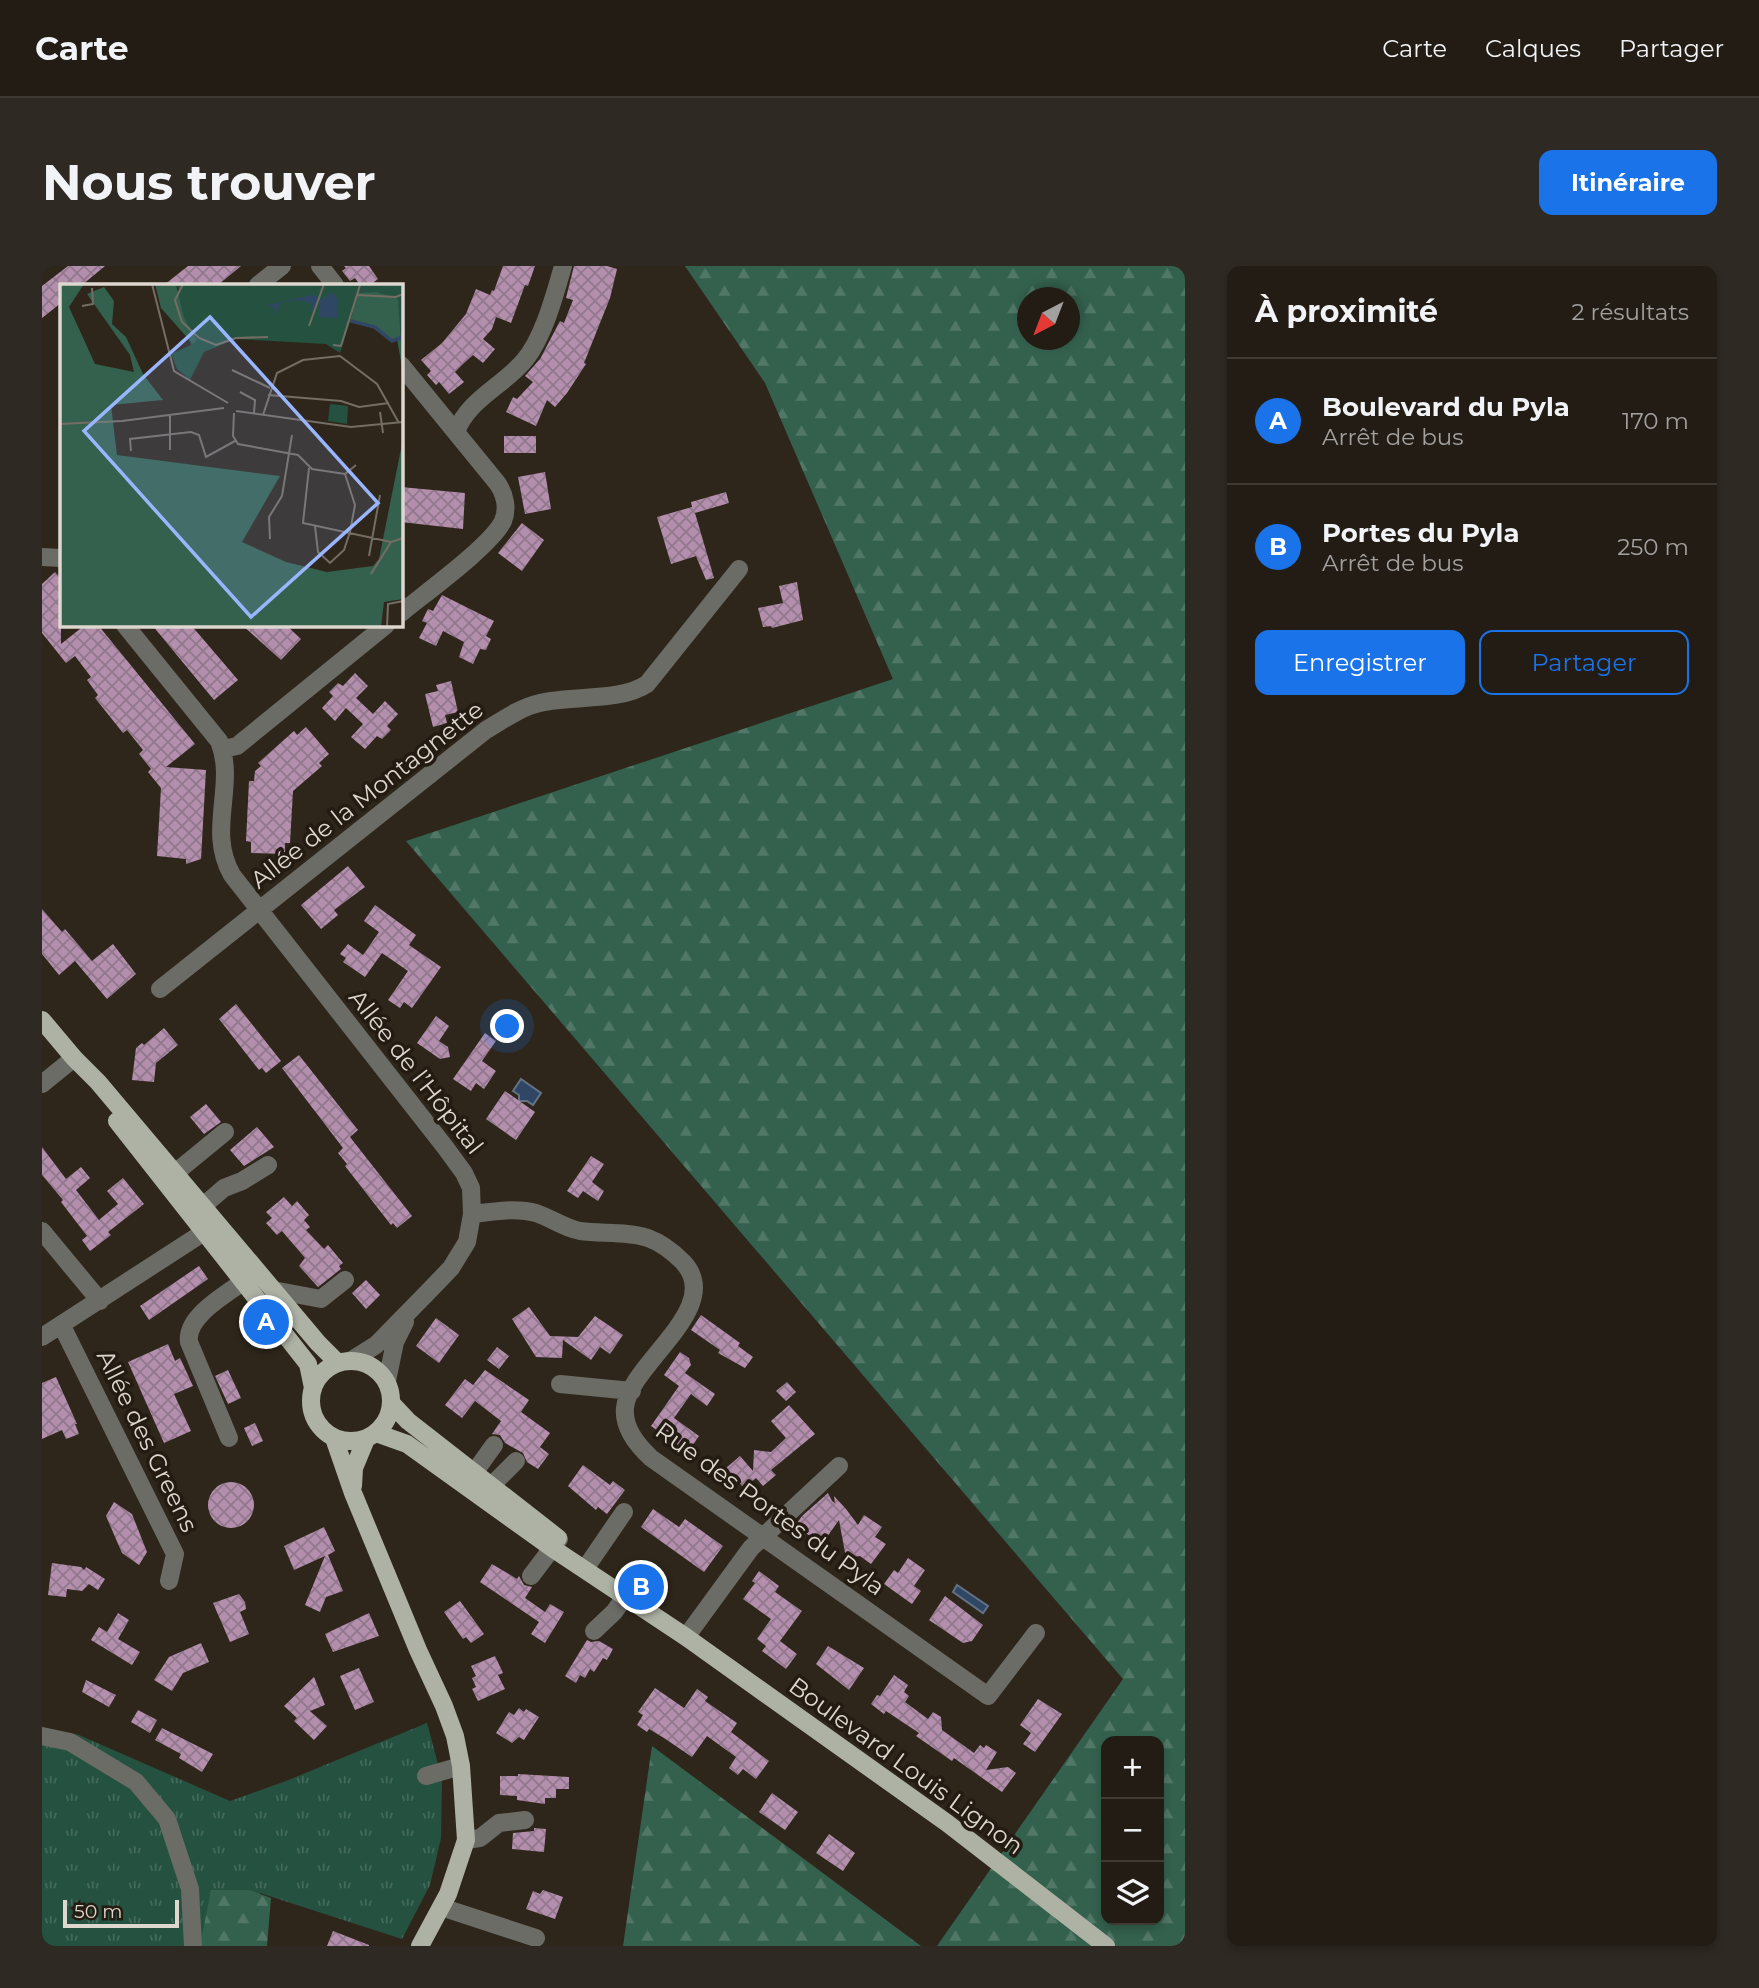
<!DOCTYPE html>
<html lang="fr">
<meta charset="utf-8">
<style>
body{margin:0;font-family:Montserrat,sans-serif;background:#2e2922;color:#f1f3f6}
.controls{position:absolute;right:21px;bottom:21px;display:grid;overflow:hidden;border-radius:14px;box-shadow:0 4px 10px #0003}
.controls button{width:63px;height:63px;display:grid;place-items:center;padding:0;border:0;border-bottom:2px solid #3f3a34;background:#221c14;color:#f1f3f6;font:35px sans-serif}
.compass{position:absolute;left:975px;top:21px;width:63px;height:63px;border-radius:50%;background:#221c14;box-shadow:0 4px 10px #0003;rotate:222deg}
.scale{position:absolute;left:21px;bottom:18px;width:116px;box-sizing:border-box;padding-left:7px;border:4px solid #ddd7d0;border-top:0;font-size:19px;line-height:24px;white-space:nowrap;color:#ddd7d0;-webkit-text-stroke:5px #241c12;paint-order:stroke}
.you{position:absolute;left:466px;top:761px;width:24px;height:24px;margin:-18px;border:5px solid #fff;border-radius:50%;background:#1a73e8;box-shadow:0 0 0 10px #1a73e833}
.badge{display:grid;place-items:center;width:46px;height:46px;border-radius:50%;background:#1a73e8;color:#fff;font-size:23px;font-weight:700}
.pin{position:absolute;translate:-50% -50%;border:4px solid #fff;box-shadow:0 2px 7px #0006}
.list{margin:0;padding:0;list-style:none}
h2{display:flex;justify-content:space-between;align-items:center;height:91px;margin:0;padding:0 28px;font-size:30px}
h2 small{font-size:23px;font-weight:400;color:#a2a1a0}
.list li{display:grid;grid-template-columns:46px 1fr auto;gap:21px;align-items:center;box-sizing:border-box;height:126px;padding:0 28px;border-top:2px solid #3f3a34}
.list b{display:block;font-size:26px;white-space:nowrap}
.list p{margin:0;font-size:23px;white-space:nowrap;color:#a2a1a0}
.list em{font-size:23px;font-style:normal;color:#a2a1a0}
.actions{display:flex;gap:14px;padding:21px 28px}
.actions a{flex:1;padding:16px 0;border:2px solid #1a73e8;border-radius:14px;text-align:center;font-size:24px;color:#1a73e8}
.actions .main{background:#1a73e8;color:#fff}
.icon{flex:none;width:38px;height:38px;fill:none;stroke:currentColor;stroke-width:2;stroke-linecap:round;stroke-linejoin:round}
.map{position:relative;flex:none;width:1143px;height:1680px;overflow:hidden;border-radius:14px}
header{display:flex;align-items:center;gap:42px;box-sizing:border-box;height:98px;padding:0 35px;background:#221c14;border-bottom:2px solid #3f3a34}
header strong{font-size:33px}
nav{display:flex;gap:38px;margin-inline-start:auto;font-size:24px}
.intro{display:flex;align-items:center;justify-content:space-between;box-sizing:border-box;height:168px;padding:0 42px}
h1{margin:0;font-size:49px}
.button{padding:18px 32px;border-radius:14px;background:#1a73e8;color:#fff;font-size:24px;font-weight:700}
main{display:flex;gap:42px;padding:0 42px}
aside{flex:1;background:#221c14;border-radius:14px;box-shadow:0 4px 10px #0003}
.map>svg:first-child{display:block}
.grass{fill:url(#grass-tufts)}
.forest{fill:url(#forest-firs);fill-rule:evenodd}
.water{fill:#2f4765;stroke:#637285;stroke-width:2}
.building{fill:url(#building-cross-hatch)}
.lines{fill:none;stroke-linecap:round;stroke-linejoin:round}
.minor{stroke:#6b6c66;stroke-width:18}
.major{stroke:#aeb2a5;stroke-width:18}
.labels{text-anchor:middle;stroke-width:7;stroke-linejoin:round;paint-order:stroke}
.street-label{font-size:24px;fill:#ddd7d0;stroke:#241c12}
.inset-river{fill:none;stroke:#2f4765;stroke-width:3.5}
.inset-road{fill:none;stroke:#746d63;stroke-width:2}
.view{fill:#99b5fd;fill-opacity:0.15;stroke:#99b5fd;stroke-width:3.5}
.inset-edge{fill:none;stroke:#ddd7d0;stroke-width:3.5}
</style>
<header>
<strong>Carte</strong>
<nav><a>Carte</a><a>Calques</a><a>Partager</a></nav>
</header>
<div class="intro"><h1>Nous trouver</h1><a class="button">Itinéraire</a></div>
<main>
<div class="map">
<svg width="1143" height="1680" viewBox="0 0 1143 1680">
<defs>
<pattern id="grass-tufts" width="24" height="20" patternUnits="userSpaceOnUse" patternTransform="scale(1.75)"><rect width="24" height="20" fill="#255240"/><path d="M3 7l-1-3M5 7V3M7 7l1-3M15 17l-1-3M17 17v-4M19 17l1-3" fill="none" stroke="#446a5b"/></pattern>
<pattern id="forest-firs" width="22" height="20" patternUnits="userSpaceOnUse" patternTransform="scale(1.75)"><rect width="22" height="20" fill="#34614e"/><path d="M5 1l3.5 6h-7zM16 11l3.5 6h-7z" fill="#517766"/></pattern>
<pattern id="building-cross-hatch" width="8" height="8" patternUnits="userSpaceOnUse" patternTransform="scale(1.75)"><rect width="8" height="8" fill="#b38fad"/><path d="M0 0l8 8M0 8l8-8" fill="none" stroke="#91778c"/></pattern>
</defs>
<rect width="100%" height="100%" fill="#2e261b"/>
<!-- grass -->
<path class="grass" d="M385 1457 400 1513 399 1572 388 1619 360 1673 218 1627 209 1680H0V1462L37 1469 188 1535 244 1515Z"/>
<!-- forest -->
<path class="forest" d="M643 0H1143V1680H895L1081 1413 364 575 851 413 723 117ZM986 32H1028V74H986ZM1064 1475H1117V1654H1064Z
M610 1480 879 1680H581Z
M169 1624H207L229 1632 225 1680H158Z"/>
<!-- water -->
<path class="water" d="M479 813 499 827 491 839 485 835H477V829L471 825Z
M915 1319 946 1340 941 1347 911 1326Z"/>
<!-- building -->
<path class="building" d="M26 0H63L40 19H19V37L0 52V20Z
M146 0H199L176 19H122Z
M302 0H327L336 13 328 19H318L313 12 308 15 300 5 304 2Z
M461 0H493L486 20 483 19 469 57 454 51 450 63 441 73 453 83 441 97 431 89 421 98 413 106 422 116 407 128 397 116 394 119 385 109 389 105 379 94 400 77 424 48 434 23 448 29 450 24 452 25Z
M532 0H565L575 3 568 32 542 97 544 98 525 127 513 141 505 134 494 160 464 146 471 131 475 133 491 116 483 110 498 93 518 55 522 57 531 34 524 32Z
M462 170H494V187H462Z
M503 206 509 243 483 248 476 211Z
M359 221 423 227 421 263 359 256Z
M684 226 687 237 653 247 672 312 664 314 654 290 629 298 615 251 650 241 649 236Z
M480 257 502 274 480 305 456 287Z
M13 306 19 313V378L43 359H56L153 478 124 501 164 504 159 593 144 598V593L115 590 119 522 106 506 109 503 97 488 101 484 85 464 81 467 53 432 56 429 45 414 49 411 33 390 24 397 0 367V318Z
M755 316 761 354 730 362 729 360 721 361 716 342 741 337 737 320Z
M400 329 452 355 444 370 449 373 444 384 438 383 431 398 417 391 422 376 401 365 394 380 377 372 385 357 380 355 386 343 391 345Z
M110 359H149L196 414 172 434Z
M200 359H244L259 373 239 394Z
M313 407 326 420 314 432 331 448 343 435 356 448 345 460 349 464 340 473 335 470 323 483 309 471 321 458 304 442 293 455 280 442 291 430 287 426 296 417 301 420Z
M409 415 416 446 403 449 405 457 391 461 383 428 396 425 394 419Z
M264 461 287 488 277 497 280 500 251 525 248 577H243V588L209 587V576L204 575 207 515H212L213 505 219 500 216 497 252 465 255 469Z
M306 600 323 621 292 644 296 649 279 663 259 639Z
M333 639 374 669 367 679 399 701 370 742 362 736 358 742 346 734 366 705 340 687 323 711 301 696 304 692 298 688 306 678 321 689 337 666 322 655Z
M0 643 20 666 23 663 50 695 71 678 94 708 65 733 33 695 17 709 0 688Z
M194 738 239 795 224 807 220 802 217 804 177 753Z
M394 750 407 760 397 775 406 781 408 791 398 793 375 777Z
M122 762 136 779 114 797 112 816 90 814 94 782 100 777 102 779Z
M443 767 454 775 440 795 454 805 442 823 434 817 429 825 411 813Z
M257 789 316 864 308 871 370 950 355 962 351 957 349 959 303 900 305 898 296 887 301 882 240 802Z
M463 825 493 846 474 874 444 853Z
M164 838 179 856 162 868 148 851Z
M215 861 232 881 202 900 188 884Z
M0 881 24 913 39 901 48 912 34 924 57 954 76 938 65 925 81 912 102 938 66 966 69 969 48 985 40 974 45 970 19 936 21 934 0 909Z
M549 890 562 898 550 916 562 925 556 935 541 925 536 932 525 925Z
M242 931 250 940 255 935 267 949 262 954 268 961 264 964 282 983 286 979 301 997 297 1000 299 1003 276 1021 257 1000 263 992 240 965 235 969 224 957 230 952 224 946Z
M157 1000 166 1013 107 1054 98 1040Z
M324 1014 338 1029 324 1043 310 1027Z
M487 1041 508 1070 536 1071 553 1050 581 1069 568 1088 558 1081 549 1094 521 1074 520 1092 494 1091 470 1053Z
M659 1049 698 1077 696 1080 711 1091 703 1102 676 1087 678 1084 649 1064Z
M394 1052 417 1069 397 1097 374 1080Z
M126 1078 133 1095 138 1092 151 1120 132 1128 149 1165 122 1177 86 1096Z
M455 1081 467 1090 457 1103 445 1094Z
M638 1086 647 1092 649 1099 643 1107 673 1128 665 1140 649 1128 632 1152 657 1170 646 1186 609 1160 637 1120 622 1109Z
M186 1104 199 1132 186 1138 173 1110Z
M443 1104 487 1134 479 1146 508 1167 498 1181 507 1188 496 1203 485 1196 481 1187 463 1177 458 1169 450 1168 459 1155 433 1135 420 1152 403 1139 423 1113 431 1119Z
M14 1111 35 1158H33L37 1168 24 1173 20 1164 0 1173V1117Z
M745 1116 754 1126 744 1135 734 1125Z
M747 1139 773 1168 729 1204 734 1209 721 1220 714 1212 702 1222 684 1202 698 1190 711 1205 712 1184 729 1186 744 1172 729 1155Z
M213 1157 221 1175 210 1180 202 1162Z
M541 1199 568 1219 571 1215 583 1224 565 1248 556 1241 554 1244 526 1220Z
M166 1239a23 23 0 1 1 46 0a23 23 0 1 1-46 0Z
M786 1227 790 1235 793 1237 792 1230 804 1243 816 1259 822 1249 840 1261 833 1271 844 1278 829 1298 818 1290 804 1292 797 1254 780 1278 753 1260 760 1250Z
M72 1236 90 1248 105 1286 97 1299 80 1287 64 1250Z
M611 1243 637 1261 643 1253 681 1280 662 1306 599 1261Z
M282 1261 293 1285 286 1289 301 1325 284 1331 278 1346 263 1339 283 1290 252 1304 242 1280Z
M866 1292 883 1304 872 1320 879 1325 870 1338 842 1318 852 1304 856 1307Z
M10 1297 39 1301 42 1304 44 1301 63 1313 56 1324 47 1318 40 1325 25 1323 24 1331 6 1329Z
M450 1298 475 1313 477 1310 482 1319 490 1321 483 1332 503 1346 508 1338 522 1346 503 1377 489 1368 497 1356 438 1316Z
M717 1305 737 1320 733 1326 760 1345 738 1375 755 1388 744 1403 720 1385 724 1380 715 1373 729 1353 701 1333 713 1317 710 1315Z
M197 1328 203 1336 204 1343 198 1346 207 1368 188 1376 171 1337Z
M903 1330 941 1359 930 1375 921 1377 887 1354Z
M418 1335 442 1368 429 1377 424 1371 421 1373 402 1346Z
M76 1347 87 1354 76 1373 98 1386 90 1399 49 1374 57 1361 65 1366Z
M327 1347 337 1370 291 1386 283 1368Z
M545 1374 549 1376 557 1375 571 1383 565 1394 561 1392 552 1406 548 1403 543 1412 538 1409 534 1417 523 1410Z
M159 1377 167 1396 141 1407 130 1425 112 1414 127 1391Z
M786 1380 822 1402 807 1424 774 1398Z
M453 1390 461 1407 456 1409 463 1423 436 1435 430 1423 434 1421 430 1412 434 1410 429 1400Z
M317 1402 332 1436 313 1444 298 1410Z
M852 1409 866 1419 862 1426 867 1430 863 1436 886 1453 891 1446 899 1451 900 1464 932 1487 938 1479 942 1482 944 1479 955 1486 944 1504 966 1501 974 1507 960 1526 912 1492 910 1495 874 1470 877 1467 844 1445 842 1448 829 1438 835 1429 838 1430Z
M272 1411 283 1439 268 1445 285 1460 272 1474 252 1455 255 1452 242 1440Z
M44 1414 74 1429 67 1441 40 1426Z
M613 1422 642 1442 655 1423 666 1431 663 1435 695 1457 689 1466 727 1495 714 1513 701 1503 696 1509 687 1502 694 1491 665 1470 650 1491 622 1472 607 1463 605 1466 595 1459 601 1449 596 1446Z
M996 1433 1020 1448 993 1486 981 1478 989 1467 978 1459Z
M477 1442 482 1446 484 1443 497 1451 482 1474 477 1471 470 1477 454 1467 467 1446 472 1449Z
M96 1444 115 1454 108 1467 89 1456Z
M120 1462 171 1488 160 1506 137 1492 139 1488 113 1474Z
M476 1508 527 1511V1523H514V1532H503V1538L475 1534V1530L458 1529V1510H476Z
M730 1527 756 1546 743 1564 717 1546Z
M492 1562 504 1563 502 1586 470 1583 471 1567 492 1565Z
M787 1568 813 1587 801 1605 774 1587Z
M501 1624 521 1631 513 1653 484 1643 491 1625 498 1628Z
M291 1665 327 1679V1680H285Z"/>
<g class="lines">
<!-- minor -->
<path class="minor" d="M278 0 293 19
M216 19 240 0
M359 99 456 218C463 229 466 243 461 255 450 279 382 328 359 347
M414 166C426 134 459 121 481 96 501 74 513 28 521 0
M0 291 19 292
M83 359 177 475C195 519 164 564 190 609L403 881 422 907 429 922 430 948 425 976 409 1002 384 1028 334 1079 310 1094
M181 483 195 480 344 359
M118 723 444 464C461 454 479 441 498 437 530 429 578 436 605 418L697 303
M0 818 32 792
M133 907 183 866
M161 940 182 922 200 915 226 899
M430 948C451 946 473 941 494 947 509 952 522 962 538 965 560 968 585 965 606 972 620 977 631 986 641 996 684 1042 587 1097 583 1142 581 1162 596 1180 609 1192L946 1430 994 1367
M0 965 58 1035
M231 1024 279 1033 303 1014
M20 1060 133 1288 127 1315
M0 1071 173 959
M345 1115 353 1076 363 1056
M518 1118 590 1125
M187 1172 147 1076C143 1048 192 1024 212 1008
M424 1218 452 1179
M449 1220 474 1195
M547 1297 582 1246
M489 1310 517 1273
M552 1365 572 1346 583 1331
M644 1371 709 1282 797 1200
M0 1470 28 1476 94 1516 125 1553 148 1623 151 1680
M384 1510 419 1500
M424 1574 438 1572 457 1557 483 1554
M399 1641 494 1672"/>
<!-- major -->
<path class="major" d="M0 754 32 792 56 816 276 1077 296 1097
M75 855 266 1098 271 1122
M269 1135a40 40 0 1 1 80 0a40 40 0 1 1-80 0Z
M350 1138 366 1155 516 1272
M334 1167 365 1178 510 1282 644 1371 905 1557 1064 1680
M292 1172 311 1227 376 1384 402 1440 413 1470 419 1500 424 1574 406 1628 378 1680
M311 1220 312 1202 324 1173"/>
</g>
<g class="labels">
<!-- street labels -->
<g class="street-label">
<text transform="translate(325 529) rotate(-38)" y="8">Allée de la Montagnette</text>
<text transform="translate(374 806) rotate(52)" y="8">Allée de l’Hôpital</text>
<text transform="translate(105 1175) rotate(64)" y="8">Allée des Greens</text>
<text transform="translate(728 1243) rotate(36)" y="8">Rue des Portes du Pyla</text>
<text transform="translate(864 1500) rotate(36)" y="8">Boulevard Louis Lignon</text>
</g>
</g>
<!-- overview -->
<g transform="translate(18 18)">
<rect width="343" height="343" fill="#2e261b"/>
<path d="M116 0H343V108L337 17 298 12 280 69 266 60 176 55 144 68 130 96 117 85 111 70 131 61 112 14 119 6Z" fill="#255240"/>
<path d="M0 0H24L9 23 35 80 74 88 70 71 27 10 44 3 54 17 52 40 66 53 83 90 103 116 51 121 57 171 220 192 182 258 226 278 267 288 313 282 319 275 343 155V315L324 318 321 343H0ZM95 0H116L124 34 137 56 133 60 101 24ZM316 8 338 15 343 89 337 55 330 57 313 44 290 38 298 9Z" fill="#34614e"/>
<path d="M270 120 288 122 287 140 268 137Z" fill="#255240"/>
<path d="M272 8 278 15 277 34 259 33V16L252 29 251 19 239 16 221 18 216 31 214 23 206 21 253 11 262 16Z" fill="#2f4765"/>
<path class="inset-river" d="M291 37 315 43 332 57 343 53"/>
<path class="inset-road" d="M92 0 114 87 168 119M123 0 115 16 122 38 139 54 156 61 176 54 208 53M297 11 336 13 343 10M22 22 33 20 32 4M249 42 264 0M273 61 281 62 300 1M172 86 210 104M180 108 195 116 194 129M208 111 281 117 299 123 329 119M176 127 291 143 343 138M320 128 323 149M174 129 173 152 178 160 238 171 252 185 285 190 296 181M203 131 217 89 243 76 280 72 317 100 339 139M110 132V166M0 140 62 137 164 124M71 167 70 155 131 148 139 151 146 173 175 157M249 184 243 239 331 258M255 242 258 268 270 279 284 266 290 248 295 221 285 190M210 255 209 233 222 212 232 151M309 272 320 211M311 290 331 258 343 254M327 343 328 320 343 317"/>
<path class="view" d="M150 33 318 219 191 333 24 147Z"/>
<rect width="343" height="343" class="inset-edge"/>
</g>
</svg>
<div class="controls">
<button>+</button>
<button>−</button>
<button><svg class="icon" aria-label="layers" viewBox="0 0 24 24"><path d="M12 4l9 5-9 5-9-5zM3 14l9 5 9-5"/></svg></button>
</div>
<svg class="compass" viewBox="-18 -18 36 36"><path d="M0-13l5 13h-10z" fill="#e53935"/><path d="M0 13l5-13h-10z" fill="#a2a1a0"/></svg>
<div class="scale">50 m</div>
<div class="you"></div>
<div class="pin badge" style="left:224px;top:1056px">A</div>
<div class="pin badge" style="left:599px;top:1321px">B</div>
</div>
<aside>
<h2>À proximité<small>2 résultats</small></h2>
<ul class="list">
<li><span class="badge">A</span><div><b>Boulevard du Pyla</b><p>Arrêt de bus</p></div><em>170 m</em></li>
<li><span class="badge">B</span><div><b>Portes du Pyla</b><p>Arrêt de bus</p></div><em>250 m</em></li>
</ul>
<div class="actions"><a class="main">Enregistrer</a><a>Partager</a></div>
</aside>
</main>
